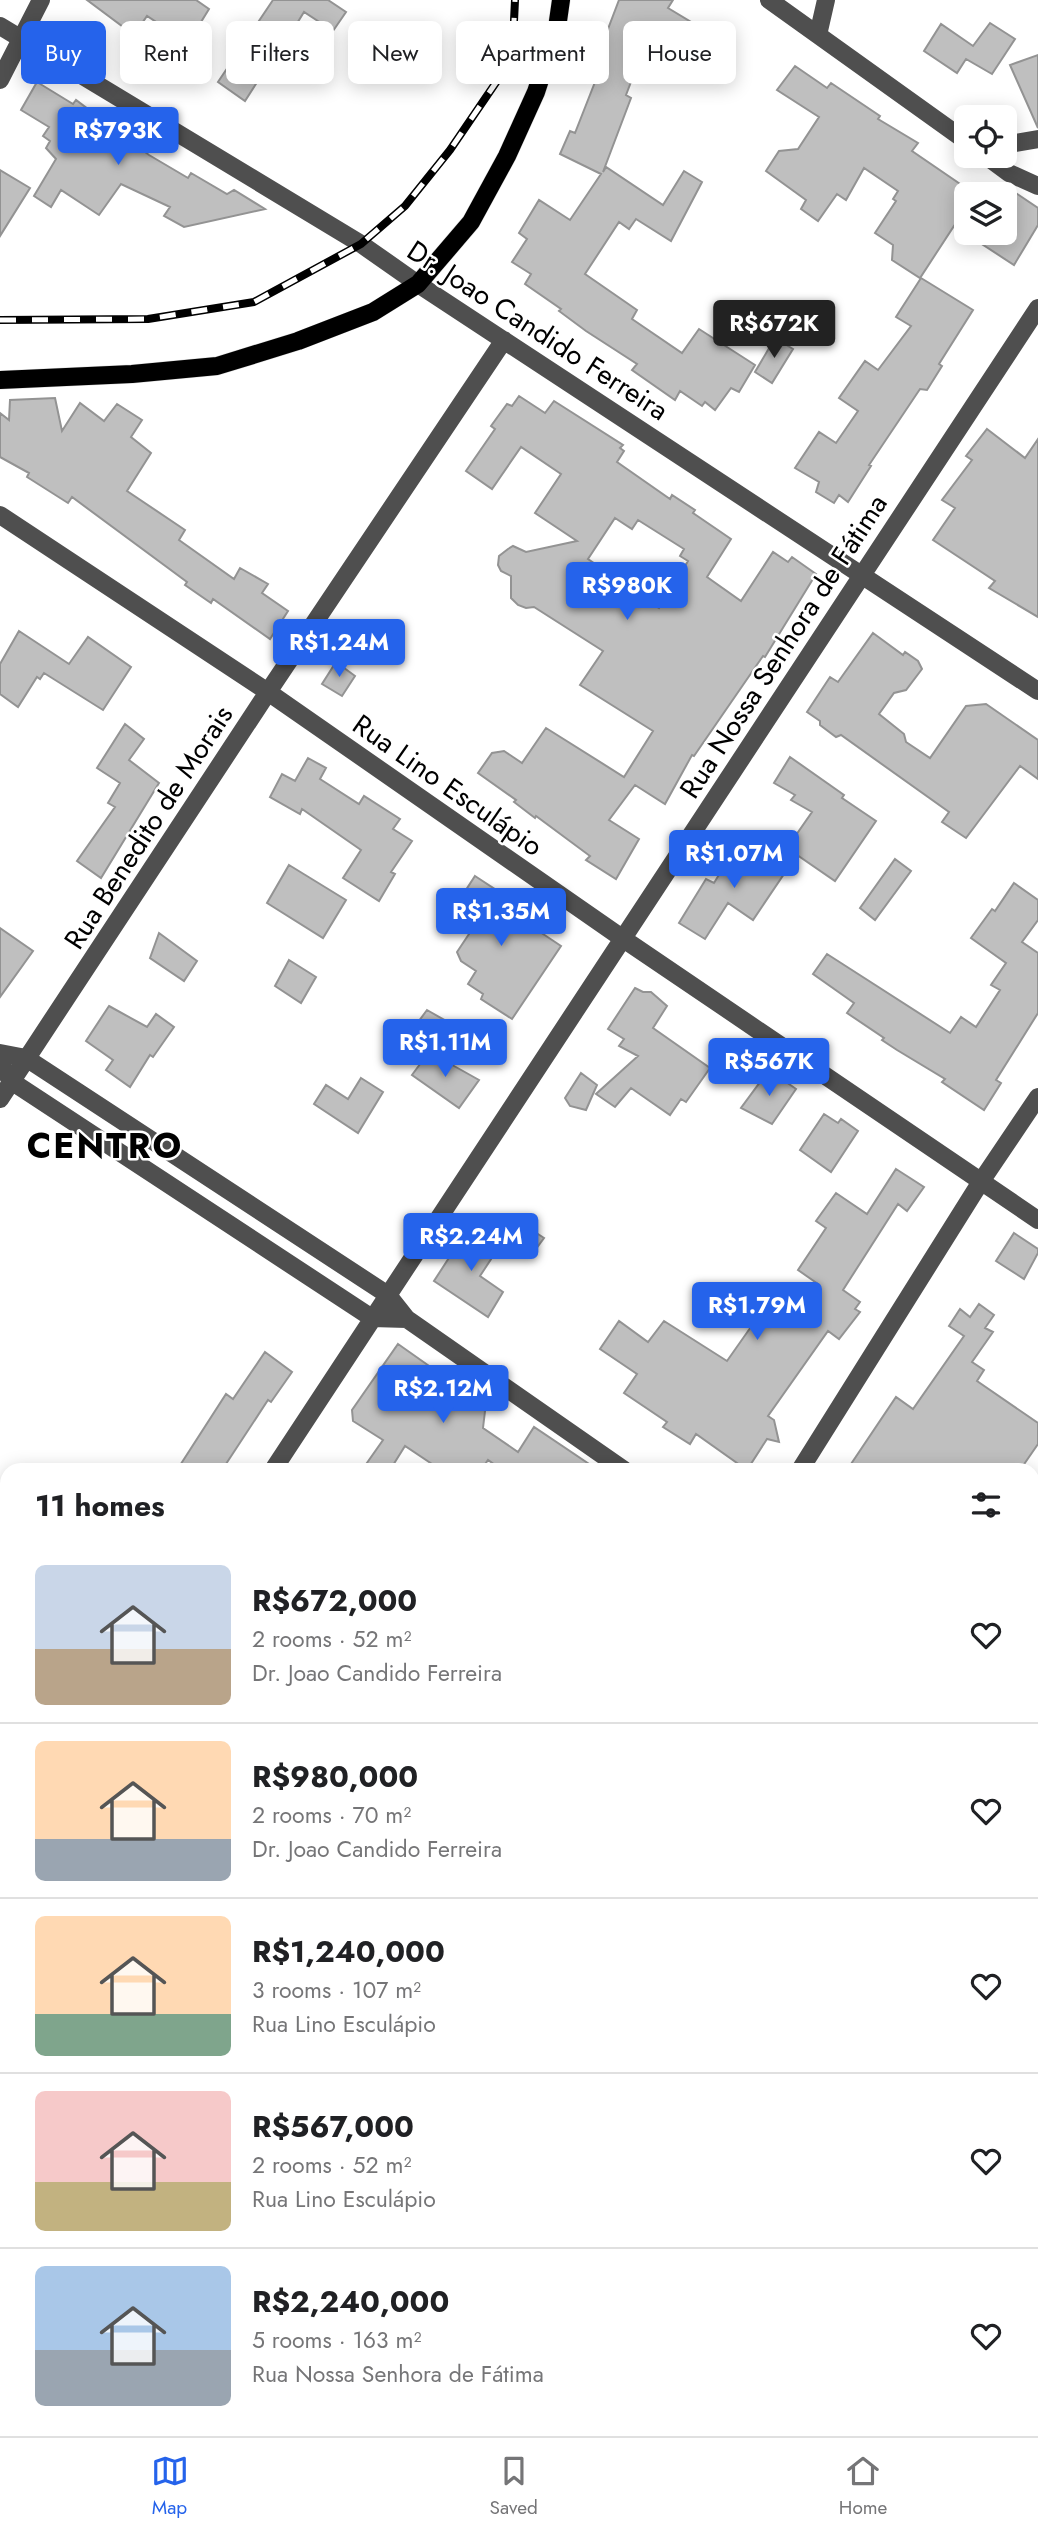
<!DOCTYPE html>
<meta charset="utf-8">
<style>
:root{--surface:#fff;--page:#f2f2f2;--text:#202124;--muted:#757577;--line:#e0e0e0;--accent:#2563eb}
body{margin:0;font-family:Jost,sans-serif;background:var(--page);color:var(--text);height:100vh;display:flex;flex-direction:column;font-size:26px;white-space:nowrap}
*{box-sizing:border-box;margin:0}
p{font-size:23px;color:var(--muted)}
.icon{flex:none;width:38px;height:38px;fill:none;stroke:currentColor;stroke-width:2;stroke-linecap:round;stroke-linejoin:round}
.map{position:relative;flex:1;overflow:hidden}
.drawer{position:absolute;left:0px;top:1463px;width:1040px;height:973px;display:flex;flex-direction:column;background:var(--surface);border-radius:21px 21px 0 0;box-shadow:0 4px 18px #0003}
.drawer>*{flex:none}
.hud{position:absolute;left:21px;top:21px;width:998px;height:63px;display:flex;gap:14px}
.buttons{position:absolute;left:954px;top:105px;display:grid;gap:14px}
.buttons a{display:grid;place-items:center;width:63px;height:63px;border-radius:10px;background:var(--surface);box-shadow:0 4px 18px #0003;font-size:35px}
.price{position:absolute;translate:-50% -60px;padding:0 16px;border-radius:7px;background:var(--accent);color:#fff;font-size:23px;line-height:46px;filter:drop-shadow(0 2px 4px #0008)}
.price::after{content:'';position:absolute;left:50%;top:42px;width:21px;height:16px;margin-left:-10px;background:inherit;clip-path:polygon(0 0,100% 0,50% 100%)}
.price.on{background:#222;color:#fff}
ul{padding:0;list-style:none}
li{display:flex;align-items:center;gap:21px;height:175px;padding:0 35px}
li+li{border-top:2px solid var(--line)}
li span{display:grid;place-items:center;flex:none;width:196px;height:140px;border-radius:10px;color:#555}
li>.icon{margin-inline-start:auto}
span .icon{width:84px;height:84px;fill:#fffc;stroke-width:1}
li b{font-size:30px}
h2{display:flex;justify-content:space-between;align-items:center;height:84px;padding:0 35px;font-size:30px}
.chip{padding:0 24px;border-radius:10px;background:var(--surface);box-shadow:0 4px 18px #0003;font-size:24px;line-height:63px}
.chip.on{background:var(--accent);color:#fff}
.menu{display:flex;justify-content:space-around;align-items:center;height:98px;border-top:2px solid var(--line);background:var(--surface);font-size:19px;color:var(--muted)}
.menu a{display:grid;justify-items:center;gap:4px}
.menu .on{color:var(--accent)}
.map>svg:first-child{display:block}
</style>
<div class="map">
<svg width="1038" height="2436" viewBox="0 0 1038 2436">
<rect width="100%" height="100%" fill="#fff"/>
<path fill="#bfbfbf" stroke="#939393" stroke-width="2" fill-rule="evenodd" d="M 87,0 L 196,0 L 209,9 L 188,43 L 147,16 L 134,35 Z
M 273,0 L 328,0 L 346,12 L 333,31 L 304,12 L 296,25 L 290,23 L 269,57 L 272,59 L 245,101 L 218,82 Z
M 619,0 L 673,0 L 668,8 L 691,22 L 689,27 L 706,36 L 694,58 L 653,33 L 639,46 L 631,66 L 636,69 L 626,95 L 631,98 L 603,172 L 606,167 L 663,205 L 684,171 L 702,182 L 671,241 L 636,219 L 629,229 L 619,222 L 585,274 L 637,310 L 632,319 L 682,353 L 699,329 L 755,365 L 739,392 L 731,388 L 715,410 L 705,402 L 702,406 L 680,391 L 675,400 L 632,370 L 637,364 L 586,331 L 559,311 L 561,309 L 525,284 L 531,274 L 512,262 L 527,239 L 519,233 L 539,200 L 570,220 L 601,174 L 560,154 L 570,131 L 575,133 L 595,82 L 589,79 Z
M 990,23 L 1015,39 L 992,74 L 966,59 L 957,73 L 924,51 L 941,24 L 973,46 Z
M 1038,55 L 1038,128 L 1010,65 Z
M 795,66 L 827,88 L 831,83 L 880,116 L 878,119 L 918,143 L 912,151 L 966,188 L 966,233 L 1004,233 L 1004,185 L 1038,208 L 1038,225 L 1014,265 L 954,226 L 920,278 L 892,260 L 893,245 L 875,233 L 896,201 L 893,199 L 898,191 L 864,168 L 846,200 L 837,194 L 818,221 L 801,209 L 806,200 L 766,171 L 779,151 L 798,149 L 819,117 L 777,90 Z
M 37,82 L 73,104 L 76,100 L 149,155 L 188,178 L 191,173 L 227,194 L 234,190 L 265,209 L 184,227 L 164,216 L 170,207 L 121,184 L 99,215 L 61,190 L 51,207 L 34,196 L 56,159 L 46,148 L 50,141 L 43,136 L 49,127 L 21,110 Z
M 0,170 L 30,188 L 0,236 Z
M 921,278 L 973,310 L 939,364 L 942,366 L 927,390 L 920,389 L 869,465 L 871,466 L 848,502 L 839,495 L 834,503 L 816,492 L 819,482 L 795,468 L 819,432 L 836,443 L 858,411 L 839,398 L 865,361 L 878,370 L 911,326 L 896,317 Z
M 775,338 L 793,349 L 772,383 L 755,372 Z
M 519,396 L 545,413 L 554,401 L 623,445 L 620,448 L 624,451 L 617,462 L 670,499 L 672,495 L 695,510 L 693,513 L 731,539 L 707,577 L 741,601 L 773,552 L 788,562 L 792,557 L 816,574 L 765,657 L 763,656 L 694,756 L 692,755 L 665,804 L 635,785 L 609,820 L 639,839 L 616,879 L 586,860 L 590,856 L 536,816 L 535,818 L 514,802 L 516,800 L 478,773 L 492,753 L 504,751 L 522,763 L 546,728 L 624,777 L 653,731 L 580,685 L 603,651 L 534,607 L 526,608 L 518,605 L 511,598 L 511,576 L 501,571 L 498,565 L 499,556 L 508,549 L 513,546 L 526,552 L 577,541 L 535,513 L 561,474 L 521,447 L 492,489 L 466,471 L 495,429 L 491,426 L 507,404 L 512,406 ZM 615,518 L 632,529 L 638,520 L 684,549 L 680,556 L 688,561 L 659,608 L 588,559 Z
M 55,398 L 62,431 L 80,403 L 104,421 L 117,404 L 142,420 L 131,437 L 151,453 L 127,491 L 185,530 L 179,540 L 234,579 L 240,568 L 268,584 L 262,593 L 288,611 L 270,639 L 213,599 L 211,603 L 185,585 L 187,582 L 72,497 L 68,503 L 27,477 L 29,473 L 0,457 L 0,413 L 9,420 L 10,400 Z
M 987,429 L 1025,458 L 1038,439 L 1038,617 L 989,588 L 995,581 L 933,540 L 955,508 L 942,500 L 972,460 L 966,456 Z
M 19,631 L 69,664 L 88,637 L 131,667 L 103,710 L 44,673 L 40,679 L 37,677 L 18,707 L 0,694 L 0,664 Z
M 873,633 L 903,655 L 905,652 L 918,661 L 922,669 L 906,690 L 894,693 L 879,714 L 904,734 L 906,742 L 930,758 L 966,706 L 986,704 L 1038,740 L 1038,779 L 1020,766 L 966,838 L 942,822 L 949,812 L 841,735 L 836,737 L 820,725 L 820,721 L 807,712 L 830,677 L 838,682 Z
M 336,662 L 355,676 L 342,696 L 322,684 Z
M 125,724 L 144,739 L 129,760 L 159,783 L 101,878 L 77,861 L 115,807 L 108,803 L 120,783 L 97,768 Z
M 790,757 L 844,795 L 842,798 L 876,821 L 835,881 L 787,848 L 812,812 L 791,800 L 795,795 L 774,783 Z
M 308,758 L 326,768 L 320,779 L 359,804 L 364,796 L 400,819 L 393,829 L 412,841 L 391,872 L 395,874 L 379,901 L 343,878 L 361,850 L 302,809 L 300,814 L 270,797 L 282,774 L 295,781 Z
M 739,842 L 786,871 L 753,920 L 728,903 L 705,939 L 679,923 L 706,879 L 714,883 Z
M 895,859 L 911,871 L 875,920 L 860,908 Z
M 289,865 L 346,900 L 323,938 L 267,903 Z
M 475,876 L 513,901 L 507,910 L 561,946 L 512,1019 L 481,999 L 483,994 L 468,984 L 476,971 L 461,961 L 457,952 L 471,931 L 449,916 Z
M 1014,883 L 1038,900 L 1038,920 L 1022,942 L 1038,953 L 1038,1013 L 996,1080 L 1001,1083 L 984,1110 L 942,1082 L 945,1079 L 897,1050 L 882,1040 L 884,1038 L 847,1013 L 854,1003 L 813,974 L 827,954 L 950,1033 L 961,1017 L 976,1027 L 1000,990 L 991,985 L 1006,963 L 971,938 L 992,909 L 995,911 Z
M 0,928 L 33,951 L 0,997 Z
M 159,933 L 197,961 L 184,981 L 150,958 Z
M 289,960 L 316,977 L 301,1003 L 275,986 Z
M 635,988 L 643,992 L 651,992 L 667,1006 L 653,1028 L 710,1068 L 686,1102 L 681,1099 L 670,1115 L 631,1088 L 615,1107 L 596,1094 L 638,1056 L 619,1046 L 624,1039 L 608,1029 Z
M 109,1006 L 147,1027 L 156,1014 L 174,1027 L 153,1057 L 150,1055 L 130,1087 L 106,1070 L 113,1060 L 86,1041 Z
M 427,1010 L 448,1022 L 451,1028 L 461,1034 L 450,1050 L 413,1029 Z
M 429,1052 L 479,1080 L 459,1108 L 412,1075 Z
M 769,1070 L 796,1089 L 772,1124 L 741,1108 Z
M 581,1073 L 597,1085 L 586,1110 L 570,1106 L 565,1098 Z
M 361,1078 L 383,1092 L 358,1133 L 314,1104 L 326,1085 L 348,1099 Z
M 824,1114 L 838,1123 L 841,1119 L 858,1131 L 831,1172 L 800,1150 Z
M 896,1169 L 924,1187 L 907,1211 L 898,1204 L 843,1290 L 860,1302 L 855,1309 L 860,1312 L 839,1339 L 828,1331 L 768,1416 L 774,1420 L 779,1442 L 767,1439 L 747,1470 L 696,1434 L 690,1444 L 663,1427 L 667,1422 L 624,1393 L 637,1374 L 600,1349 L 619,1321 L 648,1342 L 664,1321 L 727,1361 L 760,1314 L 778,1326 L 789,1309 L 797,1315 L 818,1284 L 798,1270 L 826,1228 L 816,1221 L 836,1193 L 867,1214 Z
M 521,1223 L 544,1238 L 530,1257 L 508,1241 Z
M 469,1227 L 499,1247 L 480,1276 L 503,1292 L 488,1317 L 434,1281 Z
M 1014,1233 L 1038,1249 L 1038,1253 L 1024,1279 L 996,1261 Z
M 979,1304 L 994,1315 L 985,1328 L 993,1332 L 972,1362 L 984,1370 L 977,1381 L 1038,1423 L 1038,1444 L 1020,1470 L 847,1470 L 896,1397 L 913,1409 L 964,1336 L 949,1326 L 960,1309 L 970,1317 Z
M 398,1344 L 449,1380 L 446,1385 L 485,1411 L 483,1428 L 518,1452 L 534,1427 L 598,1470 L 502,1470 L 488,1460 L 481,1470 L 441,1470 L 405,1446 L 390,1470 L 362,1470 L 383,1440 L 353,1421 L 352,1410 Z
M 265,1352 L 292,1372 L 271,1402 L 268,1400 L 222,1470 L 177,1470 L 226,1394 L 233,1399 Z"/>
<g fill="none" stroke-linecap="round" stroke-linejoin="round">
<defs>
<path id="major" d="M 0,380 L 132,374 L 217,366 L 298,341 L 373,312 L 418,284 L 471,222 L 507,156 L 536,92 L 557,28 L 561,0"/>
</defs>
<use href="#major" stroke="#dbdbdb" stroke-width="19"/>
<path stroke="#4f4f4f" stroke-width="18" d="M 769,0 L 966,141
M 0,26 L 361,244 L 418,284 L 1038,691
M 818,35 L 826,0
M 0,80 L 41,0
M 1004,145 L 1038,139
M 986,156 L 1009,173 L 1038,186
M 0,515 L 268,692 L 622,938 L 1038,1220
M 0,1053 L 26,1058 L 388,1295 L 407,1319 L 624,1470
M 0,1063 L 11,1081 L 372,1318 L 407,1319
M 0,1099 L 268,692 L 504,340
M 273,1470 L 1038,308
M 800,1470 L 980,1183 L 1038,1097
M 0,1569 L 7,1574
M 1032,1741 L 1038,1745
M 0,1885 L 7,1874
M 1032,1912 L 1038,1904
M 0,2089 L 7,2094
M 1032,2256 L 1038,2259
M 1032,2355 L 1038,2347
M 514,2429 L 524,2436
M 150,2436 L 155,2429
M 675,2436 L 680,2429
M 980,2436 L 984,2429"/>
<use href="#major" stroke="#000" stroke-width="18"/>
<defs>
<path id="rail" d="M 0,320 L 148,319 L 254,302 L 361,244 L 405,206 L 450,150 L 497,81 L 514,21 L 515,0"/>
</defs>
<use href="#rail" stroke="#000" stroke-width="8"/>
<use href="#rail" stroke="#fff" stroke-width="5" stroke-dasharray="16" stroke-linecap="butt"/>
</g>
<g text-anchor="middle" stroke-width="5" stroke-linejoin="round" paint-order="stroke">
<g font-size="28" fill="#000" stroke="#fff">
<text transform="translate(538 330) rotate(33)" y="10">Dr. Joao Candido Ferreira</text>
<text transform="translate(783 646) rotate(-57)" y="10">Rua Nossa Senhora de Fátima</text>
<text transform="translate(448 785) rotate(35)" y="10">Rua Lino Esculápio</text>
<text transform="translate(148 827) rotate(-57)" y="10">Rua Benedito de Morais</text>
</g>
<g font-size="35" font-weight="bold" letter-spacing="2" fill="#000" stroke="#fff">
<text x="105" y="1158">CENTRO</text>
</g>
</g>
</svg>
<div class="buttons">
<a><svg class="icon" aria-label="locate" viewBox="0 0 24 24"><circle cx="12" cy="12" r="6"/><path d="M12 2v4M12 18v4M2 12h4M18 12h4"/></svg></a>
<a><svg class="icon" aria-label="layers" viewBox="0 0 24 24"><path d="M12 4l9 5-9 5-9-5zM3 14l9 5 9-5"/></svg></a>
</div>
<b class="price" style="left:118px;top:167px">R$793K</b>
<b class="price on" style="left:774px;top:360px">R$672K</b>
<b class="price" style="left:627px;top:622px">R$980K</b>
<b class="price" style="left:339px;top:679px">R$1.24M</b>
<b class="price" style="left:734px;top:890px">R$1.07M</b>
<b class="price" style="left:501px;top:948px">R$1.35M</b>
<b class="price" style="left:445px;top:1079px">R$1.11M</b>
<b class="price" style="left:769px;top:1098px">R$567K</b>
<b class="price" style="left:471px;top:1273px">R$2.24M</b>
<b class="price" style="left:757px;top:1342px">R$1.79M</b>
<b class="price" style="left:443px;top:1425px">R$2.12M</b>
<div class="hud">
<a class="chip on">Buy</a>
<a class="chip">Rent</a>
<a class="chip">Filters</a>
<a class="chip">New</a>
<a class="chip">Apartment</a>
<a class="chip">House</a>
</div>
<section class="drawer">
<h2>11 homes<svg class="icon" aria-label="filters" viewBox="0 0 24 24"><path d="M4 7h16M4 17h16"/><circle cx="9" cy="7" r="2"/><circle cx="15" cy="17" r="2"/></svg></h2>
<ul>
<li><span style="background:linear-gradient(#c9d6e8 60%,#b9a48a 0)"><svg class="icon" aria-label="home" viewBox="0 0 24 24"><path d="M3 11l9-7 9 7M6 9v11h12V9"/></svg></span><div><b>R$672,000</b><p>2 rooms · 52 m²</p><p>Dr. Joao Candido Ferreira</p></div><svg class="icon" aria-label="heart" viewBox="0 0 24 24"><path d="M12 20l-8-8c-3-5 5-10 8-4 3-6 11-1 8 4z"/></svg></li>
<li><span style="background:linear-gradient(#ffd9b3 70%,#9aa5b1 0)"><svg class="icon" aria-label="home" viewBox="0 0 24 24"><path d="M3 11l9-7 9 7M6 9v11h12V9"/></svg></span><div><b>R$980,000</b><p>2 rooms · 70 m²</p><p>Dr. Joao Candido Ferreira</p></div><svg class="icon" aria-label="heart" viewBox="0 0 24 24"><path d="M12 20l-8-8c-3-5 5-10 8-4 3-6 11-1 8 4z"/></svg></li>
<li><span style="background:linear-gradient(#ffd9b3 70%,#7fa58c 0)"><svg class="icon" aria-label="home" viewBox="0 0 24 24"><path d="M3 11l9-7 9 7M6 9v11h12V9"/></svg></span><div><b>R$1,240,000</b><p>3 rooms · 107 m²</p><p>Rua Lino Esculápio</p></div><svg class="icon" aria-label="heart" viewBox="0 0 24 24"><path d="M12 20l-8-8c-3-5 5-10 8-4 3-6 11-1 8 4z"/></svg></li>
<li><span style="background:linear-gradient(#f6c9c9 65%,#c2b280 0)"><svg class="icon" aria-label="home" viewBox="0 0 24 24"><path d="M3 11l9-7 9 7M6 9v11h12V9"/></svg></span><div><b>R$567,000</b><p>2 rooms · 52 m²</p><p>Rua Lino Esculápio</p></div><svg class="icon" aria-label="heart" viewBox="0 0 24 24"><path d="M12 20l-8-8c-3-5 5-10 8-4 3-6 11-1 8 4z"/></svg></li>
<li><span style="background:linear-gradient(#a9c7e8 60%,#9aa5b1 0)"><svg class="icon" aria-label="home" viewBox="0 0 24 24"><path d="M3 11l9-7 9 7M6 9v11h12V9"/></svg></span><div><b>R$2,240,000</b><p>5 rooms · 163 m²</p><p>Rua Nossa Senhora de Fátima</p></div><svg class="icon" aria-label="heart" viewBox="0 0 24 24"><path d="M12 20l-8-8c-3-5 5-10 8-4 3-6 11-1 8 4z"/></svg></li>
</ul>
</section>
</div>
<nav class="menu">
<a class="on"><svg class="icon" aria-label="map" viewBox="0 0 24 24"><path d="M3 6l6-2 6 2 6-2v14l-6 2-6-2-6 2zM9 4v14M15 6v14"/></svg>Map</a>
<a><svg class="icon" aria-label="saved" viewBox="0 0 24 24"><path d="M7 4h10v16l-5-4-5 4z"/></svg>Saved</a>
<a><svg class="icon" aria-label="home" viewBox="0 0 24 24"><path d="M3 11l9-7 9 7M6 9v11h12V9"/></svg>Home</a>
</nav>
